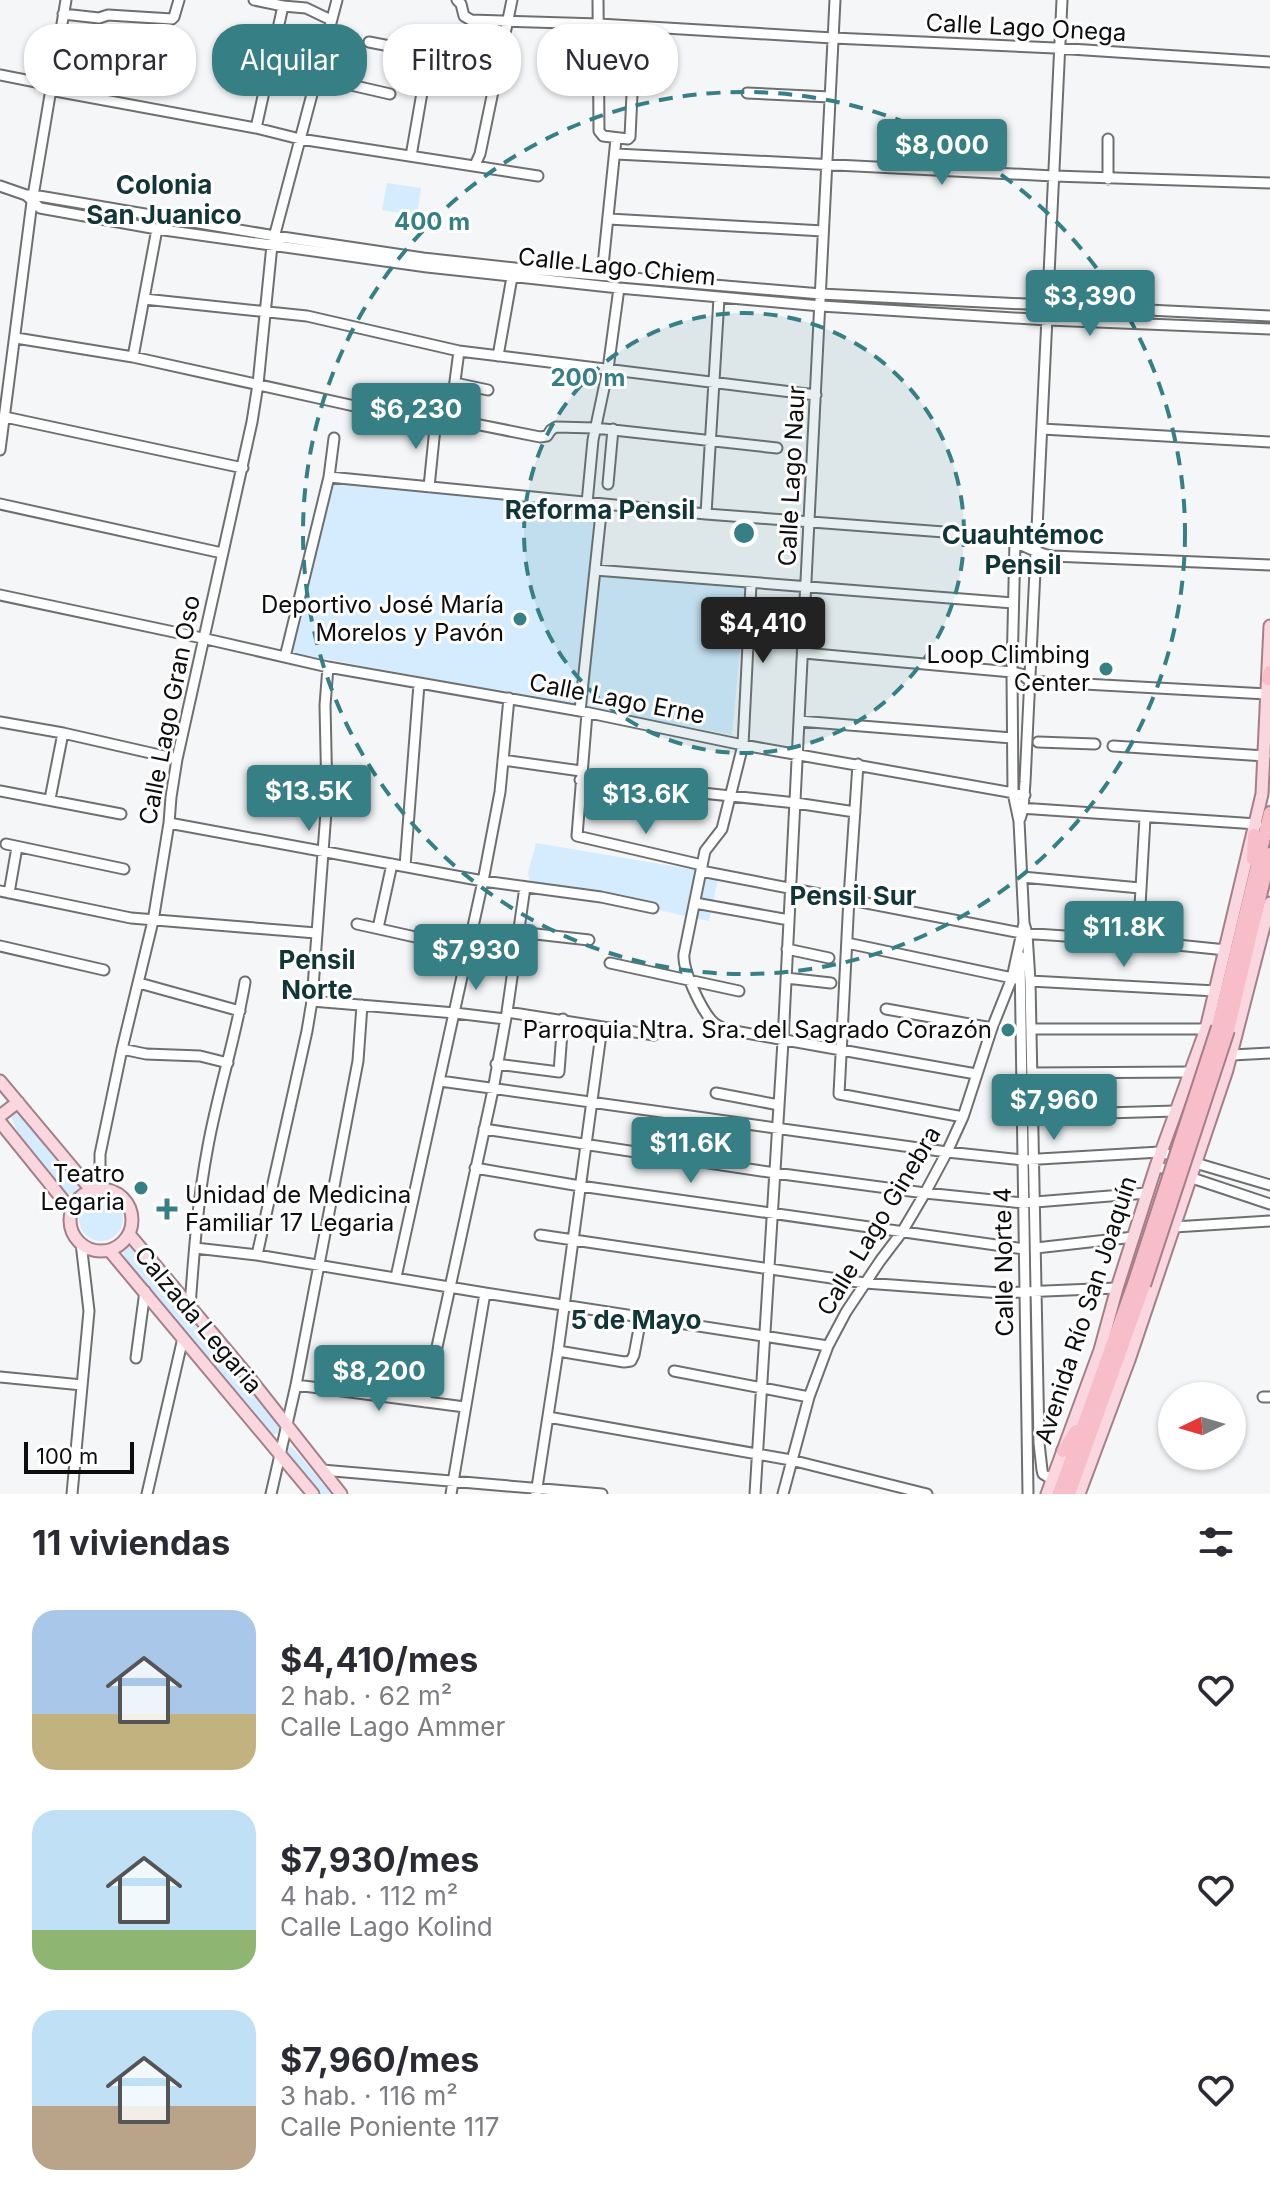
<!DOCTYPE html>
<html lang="es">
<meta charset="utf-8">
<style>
:root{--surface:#fff;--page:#f2f2f3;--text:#2b2b33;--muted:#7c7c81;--accent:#367f85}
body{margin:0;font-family:Inter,sans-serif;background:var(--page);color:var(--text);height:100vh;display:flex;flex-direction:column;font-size:30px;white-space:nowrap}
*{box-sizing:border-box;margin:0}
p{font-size:26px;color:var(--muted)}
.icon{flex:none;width:44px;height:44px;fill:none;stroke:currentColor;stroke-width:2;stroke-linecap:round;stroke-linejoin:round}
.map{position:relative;height:1494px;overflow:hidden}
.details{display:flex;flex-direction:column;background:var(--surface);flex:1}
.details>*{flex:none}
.hud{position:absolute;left:24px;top:24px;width:800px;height:72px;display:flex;gap:16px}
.needle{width:52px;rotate:265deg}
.buttons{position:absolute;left:1158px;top:1382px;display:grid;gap:16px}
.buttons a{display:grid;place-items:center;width:88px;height:88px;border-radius:50%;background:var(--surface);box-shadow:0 2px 6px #0004;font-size:40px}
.scale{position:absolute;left:24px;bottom:20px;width:110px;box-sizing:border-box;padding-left:8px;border:4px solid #0d0d0e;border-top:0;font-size:22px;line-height:28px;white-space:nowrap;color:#0d0d0e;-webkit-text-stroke:6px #fff;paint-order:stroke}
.price{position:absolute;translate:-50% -68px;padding:0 18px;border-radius:8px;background:var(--accent);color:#fff;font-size:26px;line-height:52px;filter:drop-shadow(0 2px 4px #0008)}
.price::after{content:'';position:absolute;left:50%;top:48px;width:24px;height:18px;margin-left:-12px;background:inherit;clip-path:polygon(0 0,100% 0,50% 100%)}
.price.active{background:#222;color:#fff}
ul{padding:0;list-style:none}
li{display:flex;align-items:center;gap:24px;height:200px;padding:0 32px}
li span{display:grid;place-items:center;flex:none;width:224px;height:160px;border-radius:24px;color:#555}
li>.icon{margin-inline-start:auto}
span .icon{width:96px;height:96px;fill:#fffc;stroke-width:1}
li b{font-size:34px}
h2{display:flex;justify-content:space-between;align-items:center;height:96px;padding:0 32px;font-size:34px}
.tag{padding:0 28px;border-radius:32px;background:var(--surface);box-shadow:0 2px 6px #0004;font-size:28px;line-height:72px}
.tag.active{background:var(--accent);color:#fff}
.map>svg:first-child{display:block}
</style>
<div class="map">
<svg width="1270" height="1494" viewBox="0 0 1270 1494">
<rect width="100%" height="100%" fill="#f4f6f7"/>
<path fill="#d4ecfe" d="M 387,183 L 421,188 L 417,216 L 382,210 Z
M 330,479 L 596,505 L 590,573 L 746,585 L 732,735 L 289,652 Z
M 536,843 L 719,874 L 709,921 L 530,882 L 528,873 Z
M 19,1112 L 76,1179 L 79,1188 L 74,1194 L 65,1194 L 17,1131 L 11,1117 L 15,1113 Z
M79 1219a22 22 0 1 1 44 0a22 22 0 1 1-44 0Z
M 127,1245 L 132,1246 L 244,1378 L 281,1425 L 280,1432 L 273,1435 L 267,1430 L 129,1264 L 123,1253 Z
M 287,1447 L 293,1448 L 332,1494 L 316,1494 L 285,1455 Z"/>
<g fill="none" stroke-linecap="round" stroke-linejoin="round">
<defs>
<path id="minor" d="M 254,0 L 283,6 L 306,8 L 331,20
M 457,0 L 461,4 L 464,16 L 471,20 L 599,24 L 833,38 L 1055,48 L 1270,62
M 63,14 L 99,18 L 108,15 L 172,19 L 174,17 L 179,0
M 369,42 L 498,67
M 597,70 L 629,70 L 633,73 L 630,137 L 628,139 L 603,136 L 599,131 L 598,0
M 0,75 L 51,85
M 316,77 L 390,94
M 50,90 L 256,128 L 300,139 L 538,176
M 747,93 L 830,97
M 256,128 L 283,6
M 616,154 L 1054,176 L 1270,183
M 411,156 L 423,87
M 475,165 L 480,154 L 512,0
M 1108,179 L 1108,139
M 0,186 L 26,195 L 33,195 L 275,236 L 423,258 L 515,268 L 821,294 L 1270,316
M 26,195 L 40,208 L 157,229 L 427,267 L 619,288 L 821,306 L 1048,320 L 1270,329
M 609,219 L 823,231
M 602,275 L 616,139
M 144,299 L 307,316 L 459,351 L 816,395
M 16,338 L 133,357 L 377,411 L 450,419 L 540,437 L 547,436 L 551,430 L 556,427 L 595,428 L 777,448
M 498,356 L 512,277
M 133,357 L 157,229
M 455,383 L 488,390
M 5,417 L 243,468
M 450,419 L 459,351
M 1042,429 L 1270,442
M 0,450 L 32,202 L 66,0
M 329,477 L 706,514 L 997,536 C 1017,540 1032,553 1052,556 L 1270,565
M 608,484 L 613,429
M 429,487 L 436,418
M 587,503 L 593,440 L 608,369 L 619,288
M 0,504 L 222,553
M 706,514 L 719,298
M 1015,541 L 1012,672 L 1013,793 L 1019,821 L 1024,923 L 1027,934 L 1030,981 L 1039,1443 L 1042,1470 L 1043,1474 L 1053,1480
M 595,570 L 1013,603
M 751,584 L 743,745 L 722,829 L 705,851 L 684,954 C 682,970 701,1008 711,1020 C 716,1026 722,1028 729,1030 L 976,1074
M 0,595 L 202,638 L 328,667 L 580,711 L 743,745 L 1025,795
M 804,653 L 1012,672 L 1021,674 L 1030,681 L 1267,694
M 285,657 L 329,477 L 334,438
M 580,711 L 602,504
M 587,713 L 577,836 L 702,865
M 799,721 L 1012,738
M 0,722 L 63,733 L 177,759
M 1038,742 L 1095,744
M 1113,746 L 1265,756
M 503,760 L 581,771
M 858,764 L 849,898 L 839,1094 L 963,1117
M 580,780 L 796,803 L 855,812
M 0,791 L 121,814
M 50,799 L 63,733
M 1020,808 L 1257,824
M 1020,819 L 1023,809 L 1025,782 L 1062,0
M 169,823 L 483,881 L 601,897 L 653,908
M 6,844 L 124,869
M 405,866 L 419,684
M 701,871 L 1021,933 L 1138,941 L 1226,950
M 1022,877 L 1140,888
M 0,891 L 131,918 L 316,933
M 9,893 L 17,847
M 695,903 L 789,920
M 357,924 L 469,949
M 378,928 L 392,864
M 518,932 L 589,940
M 1138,941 L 1145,818
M 847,943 L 1017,979
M 0,946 L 104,970
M 787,949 L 829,958
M 1020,956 L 1028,1494
M 610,963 L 739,991
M 786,978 L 831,983
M 1030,981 L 1216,991
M 139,983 L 240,1011
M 312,1001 L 455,1013 L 505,1019
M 886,1009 L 992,1028
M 507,1012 L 654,1035
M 1031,1029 L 1206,1029
M 122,1049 L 146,1054 L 200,1056 L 228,1063
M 1232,1055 L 1270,1053
M 496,1064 L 559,1072 L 563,1019
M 1032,1073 L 1191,1072
M 440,1081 L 947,1152 L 1022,1160 L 1160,1152 L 1167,1154
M 716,1093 L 779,1105
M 1033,1115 L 1176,1111
M 484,1129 L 775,1173 L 925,1193 L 1023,1203 L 1147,1193
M 1192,1162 L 1270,1185
M 1156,1166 L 1270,1204
M 475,1168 L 580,1186 L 1024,1249
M 100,1189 L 100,1154 L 122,1049 L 153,921 L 169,823 L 171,797 L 177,759 L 252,422 L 258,384 L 272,245 L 337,0
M 1174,1227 L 1270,1221
M 540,1235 L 865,1283 L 1001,1293 L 1117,1288
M 195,1248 L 257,1255 L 485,1293 L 828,1346
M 1036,1248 L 1134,1237
M 257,1255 L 307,1031 L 312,1001 L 327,798 L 325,705 L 328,667
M 396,1277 L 483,881 L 500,792 L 509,698
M 190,1306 C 194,1252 198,1198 208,1146 C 218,1091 236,1037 245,982
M 558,1351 L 624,1362 L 631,1361 L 634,1355 L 641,1318
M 136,1358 L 145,1291
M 674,1371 L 809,1397
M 0,1377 L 82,1385
M 296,1385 L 465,1407
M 1263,1397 L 1270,1397
M 425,1402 L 493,1090 L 507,1012 L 525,887
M 548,1417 L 791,1460 L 927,1494
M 322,1470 L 602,1494
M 72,1494 L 89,1311 L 81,1243
M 147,1494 L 183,1338
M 271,1494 L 296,1385 L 358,1061 L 362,1005
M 451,1494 L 485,1293
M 536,1494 L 558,1351 L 602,1027
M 755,1494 L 783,1041 L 835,0
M 783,1494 L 809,1397 L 828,1346 L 846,1312 L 880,1261 L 902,1232 L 925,1193 L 947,1152 L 963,1117 L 992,1028 L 1012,978 L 1024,923"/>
<path id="major" d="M 0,1081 L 92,1191
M 0,1116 L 18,1102
M 0,1122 L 72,1211
M70 1220a31 31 0 1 1 62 0a31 31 0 1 1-62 0Z
M 129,1234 L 244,1371 L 341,1494
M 109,1250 L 313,1494
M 1047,1494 L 1100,1350 L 1117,1288 L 1156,1166 L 1206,1029 L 1262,794 L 1270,626
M 1079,1494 L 1129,1360 L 1227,1070 L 1270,903"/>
<path id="highway" d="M 1268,679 L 1270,672
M 1253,859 L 1254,835
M 1218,1027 L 1270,813
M 1228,1030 L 1270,854
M 1063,1451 L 1076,1431
M 1059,1494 L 1135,1281
M 1069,1494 L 1144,1285"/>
</defs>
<use href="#minor" stroke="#6d6f70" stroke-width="13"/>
<use href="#major" stroke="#a57f87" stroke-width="15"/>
<use href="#highway" stroke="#a57f87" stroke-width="16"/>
<use href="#minor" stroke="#fff" stroke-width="9"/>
<use href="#major" stroke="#fad7de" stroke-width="11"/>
<use href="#highway" stroke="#f7bdc8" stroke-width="12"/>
<defs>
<path id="highway-bridge" d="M 1135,1281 L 1218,1027
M 1144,1285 L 1228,1030"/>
</defs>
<use href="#highway-bridge" stroke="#a57f87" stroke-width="16" stroke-linecap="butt"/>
<use href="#highway-bridge" stroke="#f7bdc8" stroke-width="12"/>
</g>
<circle cx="744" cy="533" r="220" fill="#367f85" fill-opacity=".12"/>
<g fill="none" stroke="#367f85" stroke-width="4" stroke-dasharray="14 10">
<circle cx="744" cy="533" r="220"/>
<circle cx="744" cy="533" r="441"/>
</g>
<g fill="#367f85" stroke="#fff" stroke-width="3">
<circle cx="520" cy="619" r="8"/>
<circle cx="1106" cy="669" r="8"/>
<circle cx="1008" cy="1030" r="8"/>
<circle cx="141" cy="1188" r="8"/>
<path d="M163 1197h8v8h8v8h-8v8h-8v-8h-8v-8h8z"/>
</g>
<g text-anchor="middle" stroke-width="6" stroke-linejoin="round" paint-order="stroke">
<g font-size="24" fill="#0d0d0e" stroke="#fff">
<text transform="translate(1026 28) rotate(3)" y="8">Calle Lago Onega</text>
<text transform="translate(617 267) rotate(6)" y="8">Calle Lago Chiem</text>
<text transform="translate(792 476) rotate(-87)" y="8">Calle Lago Naur</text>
<text transform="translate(617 699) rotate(11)" y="8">Calle Lago Erne</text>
<text transform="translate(170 710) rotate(-79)" y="8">Calle Lago Gran Oso</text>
<text transform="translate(879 1221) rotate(-59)" y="8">Calle Lago Ginebra</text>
<text transform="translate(1004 1262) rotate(-91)" y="8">Calle Norte 4</text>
<text transform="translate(1086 1310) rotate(-72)" y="8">Avenida Río San Joaquín</text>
<text transform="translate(198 1320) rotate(50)" y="8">Calzada Legaria</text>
</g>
<g font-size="24" fill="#0d0d0e" stroke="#fff" text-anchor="end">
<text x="504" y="613">Deportivo José María<tspan x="504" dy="28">Morelos y Pavón</tspan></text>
<text x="1090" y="663">Loop Climbing<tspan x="1090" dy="28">Center</tspan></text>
<text x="992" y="1038">Parroquia Ntra. Sra. del Sagrado Corazón</text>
<text x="125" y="1182">Teatro<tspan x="125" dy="28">Legaria</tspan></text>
<text x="185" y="1203" text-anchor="start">Unidad de Medicina<tspan x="185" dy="28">Familiar 17 Legaria</tspan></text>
</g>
<g font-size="26" font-weight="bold" fill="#123538" stroke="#fff">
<text x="164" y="194">Colonia<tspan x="164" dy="30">San Juanico</tspan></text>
<text x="600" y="519">Reforma Pensil</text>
<text x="1023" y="544">Cuauhtémoc<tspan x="1023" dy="30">Pensil</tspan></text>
<text x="853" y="905">Pensil Sur</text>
<text x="317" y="969">Pensil<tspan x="317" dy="30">Norte</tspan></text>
<text x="636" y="1329">5 de Mayo</text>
</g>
</g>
<circle cx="744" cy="533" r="12" fill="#367f85" stroke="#fff" stroke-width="4"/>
<g font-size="24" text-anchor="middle" font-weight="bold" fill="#367f85" stroke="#fff" stroke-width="6" stroke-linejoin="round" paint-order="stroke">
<text x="432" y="230">400 m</text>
<text x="588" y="386">200 m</text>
</g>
</svg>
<div class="buttons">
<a><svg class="needle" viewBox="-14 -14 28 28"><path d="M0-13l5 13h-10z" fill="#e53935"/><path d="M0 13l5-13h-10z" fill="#7c7c81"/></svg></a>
</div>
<div class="scale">100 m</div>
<b class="price" style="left:942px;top:187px">$8,000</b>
<b class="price" style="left:1090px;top:338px">$3,390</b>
<b class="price" style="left:416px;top:451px">$6,230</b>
<b class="price active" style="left:763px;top:665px">$4,410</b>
<b class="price" style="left:309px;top:833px">$13.5K</b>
<b class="price" style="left:646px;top:836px">$13.6K</b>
<b class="price" style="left:1124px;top:969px">$11.8K</b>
<b class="price" style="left:476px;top:992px">$7,930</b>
<b class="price" style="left:1054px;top:1142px">$7,960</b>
<b class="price" style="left:691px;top:1185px">$11.6K</b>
<b class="price" style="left:379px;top:1413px">$8,200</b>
<div class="hud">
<a class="tag">Comprar</a>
<a class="tag active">Alquilar</a>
<a class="tag">Filtros</a>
<a class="tag">Nuevo</a>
</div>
</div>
<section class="details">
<h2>11 viviendas<svg class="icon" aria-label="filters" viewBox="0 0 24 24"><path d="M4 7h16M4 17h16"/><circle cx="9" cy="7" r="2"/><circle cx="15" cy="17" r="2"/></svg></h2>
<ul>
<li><span style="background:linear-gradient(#a9c7e8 65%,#c2b280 0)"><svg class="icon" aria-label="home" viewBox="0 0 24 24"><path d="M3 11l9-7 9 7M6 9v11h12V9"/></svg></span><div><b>$4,410/mes</b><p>2 hab. · 62 m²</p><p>Calle Lago Ammer</p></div><svg class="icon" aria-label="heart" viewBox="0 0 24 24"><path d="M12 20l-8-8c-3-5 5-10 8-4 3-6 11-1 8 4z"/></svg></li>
<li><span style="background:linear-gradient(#bfe0f5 75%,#8fb573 0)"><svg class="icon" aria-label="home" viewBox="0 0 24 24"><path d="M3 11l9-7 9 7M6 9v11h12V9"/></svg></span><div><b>$7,930/mes</b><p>4 hab. · 112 m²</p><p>Calle Lago Kolind</p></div><svg class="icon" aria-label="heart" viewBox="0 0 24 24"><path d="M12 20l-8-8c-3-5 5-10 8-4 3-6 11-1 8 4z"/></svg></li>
<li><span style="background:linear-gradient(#bfe0f5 60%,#b9a48a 0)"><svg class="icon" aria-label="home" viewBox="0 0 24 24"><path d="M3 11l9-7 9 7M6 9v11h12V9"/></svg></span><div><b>$7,960/mes</b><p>3 hab. · 116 m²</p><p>Calle Poniente 117</p></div><svg class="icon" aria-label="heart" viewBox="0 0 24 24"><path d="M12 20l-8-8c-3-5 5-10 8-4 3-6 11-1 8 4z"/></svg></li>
</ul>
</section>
